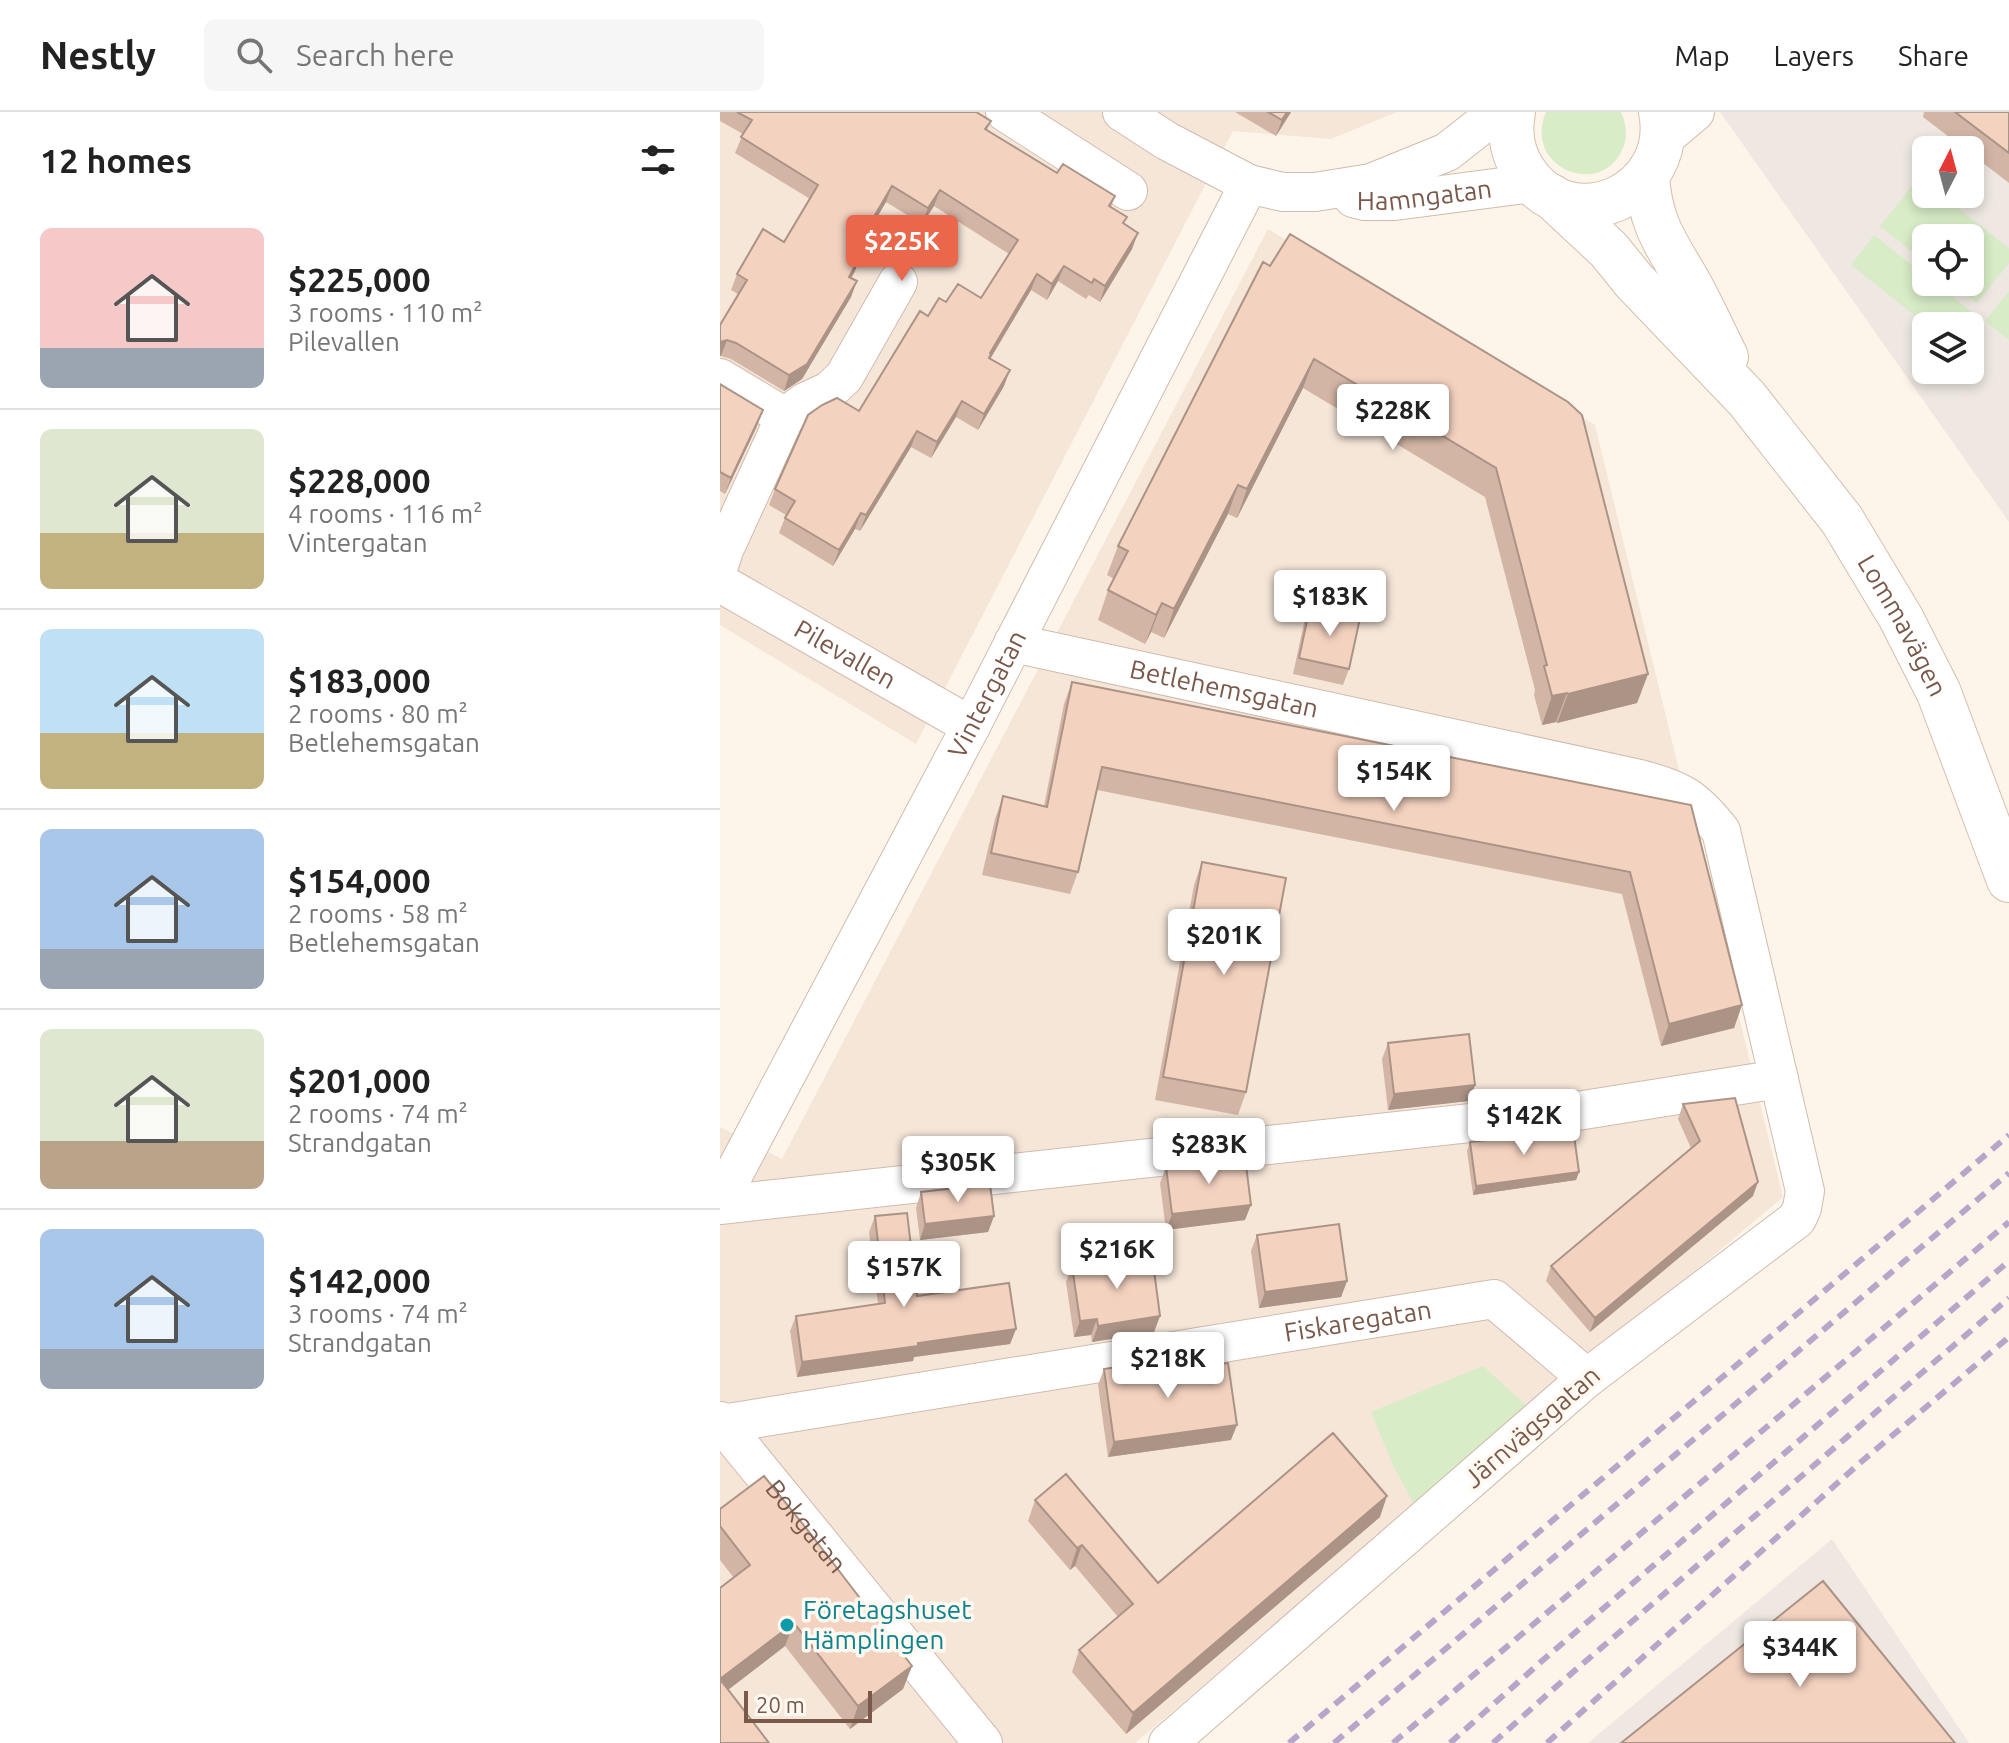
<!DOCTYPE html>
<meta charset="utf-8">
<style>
:root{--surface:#fff;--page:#f6f6f6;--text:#222;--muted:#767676;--line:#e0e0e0;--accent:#ea674c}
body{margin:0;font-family:Ubuntu,sans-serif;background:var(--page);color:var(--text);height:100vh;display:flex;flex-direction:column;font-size:30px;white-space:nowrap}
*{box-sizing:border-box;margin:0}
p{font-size:26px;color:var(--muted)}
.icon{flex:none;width:44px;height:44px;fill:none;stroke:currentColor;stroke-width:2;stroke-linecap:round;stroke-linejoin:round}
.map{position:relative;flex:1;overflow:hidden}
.drawer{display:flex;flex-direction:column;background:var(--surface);width:720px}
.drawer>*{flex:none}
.needle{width:52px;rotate:6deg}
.buttons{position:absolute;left:1192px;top:24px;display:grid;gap:16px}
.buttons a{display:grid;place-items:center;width:72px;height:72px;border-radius:12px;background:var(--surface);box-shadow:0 4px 12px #0003;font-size:40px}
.scale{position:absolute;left:24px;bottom:20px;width:128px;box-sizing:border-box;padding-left:8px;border:4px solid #7a594b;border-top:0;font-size:22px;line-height:28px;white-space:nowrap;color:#7a594b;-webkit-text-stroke:6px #fff9f1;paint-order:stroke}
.price{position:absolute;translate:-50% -68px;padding:0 18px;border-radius:8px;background:#fff;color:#222;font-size:26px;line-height:52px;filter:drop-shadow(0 2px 4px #0008)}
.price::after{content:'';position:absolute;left:50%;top:48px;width:24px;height:18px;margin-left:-12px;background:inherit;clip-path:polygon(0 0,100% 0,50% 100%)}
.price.active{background:var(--accent);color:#fff}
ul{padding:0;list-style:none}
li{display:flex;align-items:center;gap:24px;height:200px;padding:0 40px}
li+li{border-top:2px solid var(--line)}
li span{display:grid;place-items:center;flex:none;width:224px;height:160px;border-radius:12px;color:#555}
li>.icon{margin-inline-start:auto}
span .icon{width:96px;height:96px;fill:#fffc;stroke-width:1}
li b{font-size:34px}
h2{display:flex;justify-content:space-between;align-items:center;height:96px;padding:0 40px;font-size:34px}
header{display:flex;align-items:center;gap:48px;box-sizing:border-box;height:112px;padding:0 40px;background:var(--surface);border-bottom:2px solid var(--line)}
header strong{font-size:38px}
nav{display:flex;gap:44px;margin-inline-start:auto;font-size:28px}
.search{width:560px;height:72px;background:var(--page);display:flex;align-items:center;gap:20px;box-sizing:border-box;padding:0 28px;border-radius:12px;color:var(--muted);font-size:30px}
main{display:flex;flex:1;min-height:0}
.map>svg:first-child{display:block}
</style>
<header>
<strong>Nestly</strong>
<div class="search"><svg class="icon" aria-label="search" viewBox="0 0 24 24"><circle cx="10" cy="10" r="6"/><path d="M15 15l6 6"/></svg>Search here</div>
<nav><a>Map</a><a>Layers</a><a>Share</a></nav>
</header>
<main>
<section class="drawer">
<h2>12 homes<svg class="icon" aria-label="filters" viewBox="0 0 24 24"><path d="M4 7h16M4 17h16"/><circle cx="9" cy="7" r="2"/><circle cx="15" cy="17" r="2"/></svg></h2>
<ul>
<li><span style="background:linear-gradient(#f6c9c9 75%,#9aa5b1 0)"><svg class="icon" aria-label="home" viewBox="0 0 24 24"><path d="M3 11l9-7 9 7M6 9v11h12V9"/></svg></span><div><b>$225,000</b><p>3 rooms · 110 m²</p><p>Pilevallen</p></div></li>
<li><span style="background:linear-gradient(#dfe7d0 65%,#c2b280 0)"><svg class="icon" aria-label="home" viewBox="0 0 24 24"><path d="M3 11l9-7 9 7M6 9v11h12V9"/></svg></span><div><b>$228,000</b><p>4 rooms · 116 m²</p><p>Vintergatan</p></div></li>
<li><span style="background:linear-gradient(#bfe0f5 65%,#c2b280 0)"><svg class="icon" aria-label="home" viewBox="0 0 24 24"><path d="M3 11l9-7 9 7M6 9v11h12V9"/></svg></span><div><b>$183,000</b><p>2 rooms · 80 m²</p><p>Betlehemsgatan</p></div></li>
<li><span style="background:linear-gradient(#a9c7e8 75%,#9aa5b1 0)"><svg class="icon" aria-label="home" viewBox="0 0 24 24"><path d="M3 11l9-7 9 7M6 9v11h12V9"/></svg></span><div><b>$154,000</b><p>2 rooms · 58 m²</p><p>Betlehemsgatan</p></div></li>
<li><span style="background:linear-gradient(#dfe7d0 70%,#b9a48a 0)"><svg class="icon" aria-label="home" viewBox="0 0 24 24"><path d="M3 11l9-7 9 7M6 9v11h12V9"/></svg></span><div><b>$201,000</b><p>2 rooms · 74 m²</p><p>Strandgatan</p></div></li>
<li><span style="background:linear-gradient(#a9c7e8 75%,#9aa5b1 0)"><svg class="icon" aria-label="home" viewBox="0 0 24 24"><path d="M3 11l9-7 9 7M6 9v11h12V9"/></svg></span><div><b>$142,000</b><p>3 rooms · 74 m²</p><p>Strandgatan</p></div></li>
</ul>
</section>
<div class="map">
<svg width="1289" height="1631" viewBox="0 0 1289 1631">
<rect width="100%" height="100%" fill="#fdf5ea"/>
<path fill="#f5e6d8" d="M 0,0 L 677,0 L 611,27 L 513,19 L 196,632 L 0,513 Z
M 548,117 L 875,313 L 1063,1085 L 415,1631 L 0,1631 L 0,1015 L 62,1047 Z"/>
<path fill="#efe8e2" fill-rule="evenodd" d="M 1000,0 L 1289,0 L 1289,410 ZM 1206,38 L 1250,38 L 1250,82 L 1206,82 ZM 1206,126 L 1250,126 L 1250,170 L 1206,170 ZM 1206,214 L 1250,214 L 1250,258 L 1206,258 Z
M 1112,1427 L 1249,1631 L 868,1631 Z"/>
<path fill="#d8ecc7" d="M 826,0 L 901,0 C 906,12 908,24 903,36 C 882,88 802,56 826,0 Z
M 1199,65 L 1206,71 L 1206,82 L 1220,82 L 1289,136 L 1289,151 L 1257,191 L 1230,170 L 1250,170 L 1250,126 L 1206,126 L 1206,151 L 1160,114 Z
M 1154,123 L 1206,164 L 1206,170 L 1214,170 L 1252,200 L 1241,214 L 1208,214 L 1131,153 Z
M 1289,179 L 1289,228 L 1265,209 Z
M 763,1254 L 809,1296 L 695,1394 L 673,1353 L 651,1300 Z"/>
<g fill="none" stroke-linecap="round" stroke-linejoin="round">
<defs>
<g id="street">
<path d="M 285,0 L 408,79"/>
<path d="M 402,0 L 447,29 L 529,72 L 563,80 L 595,80 L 651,71 L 727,40 L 778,0"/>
<path d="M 943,27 L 975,0"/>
<path id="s1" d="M 633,86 L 645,89 L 675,89 L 813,71"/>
<path d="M 0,266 L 65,305"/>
<path d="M 0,451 L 4,438 L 65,305 L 85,290 L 109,279 L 124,265 L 178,170"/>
<path id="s2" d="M 0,471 L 251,614"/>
<path id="s3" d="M 293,531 L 920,667 C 962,679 973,684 1001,719 L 1085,1079 L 1082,1096 L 1077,1107 L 867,1266 L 448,1631"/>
<path id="s4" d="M 0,1088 L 251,614 L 529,72"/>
<path d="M 0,1093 L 851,1000 L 1059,967"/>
<path id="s5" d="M 0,1309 L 263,1631"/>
<path id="s6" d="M 2,1312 L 774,1187 L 867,1266"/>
</g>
<g id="secondary">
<path d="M 793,0 C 789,21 792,41 804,59 C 850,130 957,83 941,0"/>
<path d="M 927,64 C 930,113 947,133 970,173 C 983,197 994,221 1006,245"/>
<path id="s7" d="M 831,84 L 889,138 L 914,169 L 1027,287 L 1122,408 L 1181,506 L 1219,581 L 1289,768"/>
</g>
</defs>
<use href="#street" stroke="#d1bbae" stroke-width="40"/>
<use href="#secondary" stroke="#d6beae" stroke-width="46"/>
<use href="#street" stroke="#fff" stroke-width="38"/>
<use href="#secondary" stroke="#fff" stroke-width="44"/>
<path stroke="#b7a6c9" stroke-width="6" stroke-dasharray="12 8" stroke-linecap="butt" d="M 569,1631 L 1289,1023
M 614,1631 L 1289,1061
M 673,1631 L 1289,1110
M 730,1631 L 823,1548 L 1289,1149
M 773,1631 L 838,1573 L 1289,1186
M 827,1631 L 1141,1350 L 1289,1225"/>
</g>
<path fill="#d2b5a5" d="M 0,0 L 256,0 L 271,9 L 267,19 L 337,61 L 395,84 L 391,95 L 404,112 L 412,137 L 380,190 L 369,183 L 366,187 L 338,169 L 327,188 L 311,178 L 271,246 L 284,274 L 258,318 L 236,305 L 211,346 L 191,335 L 140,419 L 135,417 L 113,454 L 59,421 L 66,403 L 49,393 L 55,377 L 139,299 L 208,204 L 226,190 L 261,186 L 289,142 L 214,94 L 202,112 L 166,90 L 136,140 L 135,159 L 131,166 L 131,185 L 82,267 L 64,279 L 11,247 L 1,244 L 18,182 L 11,178 L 17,162 L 64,130 L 90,87 L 15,41 L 23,22 L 0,9 Z
M 515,0 L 571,0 L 556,24 Z
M 1204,0 L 1289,0 L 1289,71 L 1250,41 L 1250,38 L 1246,38 L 1203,5 Z
M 543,150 L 848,290 L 928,562 L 917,591 L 837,611 L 836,610 L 822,613 L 814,583 L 815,578 L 765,385 L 583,276 L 517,406 L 508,402 L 444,526 L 431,520 L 425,532 L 378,508 L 388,478 L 394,467 L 387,463 L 398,434 Z
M 0,272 L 37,314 L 5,382 L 0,379 Z
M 590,495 L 629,557 L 623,573 L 573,562 L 584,511 Z
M 352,570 L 971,693 L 1022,893 L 1014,916 L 941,934 L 902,782 L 377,678 L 358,760 L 350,782 L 262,763 L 275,707 L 283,684 L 324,694 L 344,592 Z
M 482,750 L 526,980 L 518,1003 L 435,988 L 474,773 Z
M 668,931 L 755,973 L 749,989 L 668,998 L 662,947 Z
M 963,992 L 1033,1084 L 870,1220 L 826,1169 L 831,1154 L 971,1036 L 958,1007 Z
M 750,1030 L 859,1060 L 856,1068 L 753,1083 L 747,1039 Z
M 446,1055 L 525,1108 L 446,1118 L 440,1071 Z
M 201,1080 L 274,1104 L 268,1120 L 200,1128 L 196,1096 Z
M 155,1104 L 197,1184 L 296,1217 L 290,1232 L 194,1245 L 193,1249 L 77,1265 L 70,1219 L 76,1204 L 158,1192 L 149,1120 Z
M 537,1123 L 627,1169 L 621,1185 L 539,1196 L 531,1139 Z
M 352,1154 L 440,1204 L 434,1220 L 372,1230 L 371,1223 L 354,1225 L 346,1170 Z
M 384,1257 L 448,1259 L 511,1328 L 388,1345 L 378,1273 Z
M 315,1388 L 438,1471 L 660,1405 L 406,1622 L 352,1560 L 359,1538 L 398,1505 L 355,1454 L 350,1458 L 308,1409 Z
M 0,1397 L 192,1554 L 183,1577 L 130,1617 L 65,1534 L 8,1578 L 0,1631 L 14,1466 L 0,1448 Z"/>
<path fill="#ab9386" d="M 567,0 L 571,0 L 556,24 L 562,8 Z
M 172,74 L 166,90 L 128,155 L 134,139 Z
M 220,78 L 214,94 L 202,112 L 208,96 Z
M 418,121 L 412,137 L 380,190 L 385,174 Z
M 141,143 L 135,159 L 123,180 L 129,165 Z
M 344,154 L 338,169 L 327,188 L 332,172 Z
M 317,162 L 311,178 L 268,250 L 270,241 Z
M 137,169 L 131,185 L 82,267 L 64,279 L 69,263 Z
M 7,228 L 1,244 L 0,244 L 0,230 Z
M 594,247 L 583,276 L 517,406 L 527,377 Z
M 290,258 L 284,274 L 258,318 L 264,302 Z
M 242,289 L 236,305 L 211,346 L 217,330 Z
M 43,298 L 37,314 L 5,382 L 11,366 Z
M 197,319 L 191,335 L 140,419 L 146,403 Z
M 518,373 L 508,402 L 444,526 L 454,497 Z
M 141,401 L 135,417 L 113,454 L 119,438 Z
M 442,491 L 431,520 L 425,532 L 436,503 Z
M 928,562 L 917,591 L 837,611 L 848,582 Z
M 847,581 L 836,610 L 822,613 L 832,584 Z
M 1022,893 L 1014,916 L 941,934 L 949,912 Z
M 755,973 L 749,989 L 668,998 L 674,982 Z
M 859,1060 L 856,1068 L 753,1083 L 756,1074 Z
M 1038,1070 L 1033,1084 L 870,1220 L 875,1206 Z
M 531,1093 L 525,1108 L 446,1118 L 452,1102 Z
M 274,1104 L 268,1120 L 200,1128 L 205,1112 Z
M 627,1169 L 621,1185 L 539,1196 L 545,1180 Z
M 440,1204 L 434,1220 L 372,1230 L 378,1214 Z
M 377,1207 L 371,1223 L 354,1225 L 360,1209 Z
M 296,1217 L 290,1232 L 194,1245 L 193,1249 L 77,1265 L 82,1250 L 198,1231 Z
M 517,1313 L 511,1328 L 388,1345 L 394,1330 Z
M 667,1384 L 660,1405 L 406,1622 L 413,1601 Z
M 362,1433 L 355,1454 L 350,1458 L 357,1436 Z
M 74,1511 L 65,1534 L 0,1584 L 0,1567 Z
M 192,1554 L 183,1577 L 130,1617 L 138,1594 Z"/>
<path fill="#f4d2c0" stroke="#ab9386" stroke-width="2" d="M 17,0 L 256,0 L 271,9 L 265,17 L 337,61 L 343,52 L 395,84 L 389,94 L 407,105 L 403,111 L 418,121 L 385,174 L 374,167 L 372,171 L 344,154 L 332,172 L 317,162 L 270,241 L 271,242 L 269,246 L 290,258 L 264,302 L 242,289 L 217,330 L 197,319 L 146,403 L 141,401 L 119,438 L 65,406 L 75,389 L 55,377 L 88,303 L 102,293 L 117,286 L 139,299 L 200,199 L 208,204 L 219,186 L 226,190 L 238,172 L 261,186 L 298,128 L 220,78 L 208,96 L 172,74 L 134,139 L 141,143 L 129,165 L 137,169 L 87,252 L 69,263 L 16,231 L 7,228 L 0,230 L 0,213 L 27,168 L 17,162 L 43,117 L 64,130 L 98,73 L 21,25 L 32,8 Z
M 548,0 L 567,0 L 562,8 Z
M 1235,0 L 1289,0 L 1289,41 Z
M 570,122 L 848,290 L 862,303 L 928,562 L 848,582 L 847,581 L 832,584 L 824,554 L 827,553 L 776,356 L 594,247 L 527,377 L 518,373 L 454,497 L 442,491 L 436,503 L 388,478 L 408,439 L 398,434 L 543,150 L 550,154 Z
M 0,272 L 43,298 L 11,366 L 0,360 Z
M 590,495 L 640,506 L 629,557 L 579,546 Z
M 352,570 L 971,693 L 1022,893 L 949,912 L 910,760 L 382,655 L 358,760 L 271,741 L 283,684 L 327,695 Z
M 482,750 L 566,766 L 526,980 L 443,965 Z
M 749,922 L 755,973 L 674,982 L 668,931 Z
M 1015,986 L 1038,1070 L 875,1206 L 831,1154 L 980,1029 L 963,992 Z
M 853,1016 L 859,1060 L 756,1074 L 750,1030 Z
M 525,1045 L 531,1093 L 452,1102 L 446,1055 Z
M 270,1072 L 274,1104 L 205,1112 L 201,1080 Z
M 187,1101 L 197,1184 L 289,1171 L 296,1217 L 198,1231 L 198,1234 L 82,1250 L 76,1204 L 165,1191 L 155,1104 Z
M 619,1112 L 627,1169 L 545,1180 L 537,1123 Z
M 432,1143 L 440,1204 L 378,1214 L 377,1207 L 360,1209 L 352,1154 Z
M 446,1247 L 448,1259 L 508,1251 L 517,1313 L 394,1330 L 384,1257 Z
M 613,1321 L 667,1384 L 413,1601 L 359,1538 L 413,1492 L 362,1433 L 357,1436 L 315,1388 L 346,1362 L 438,1471 Z
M 44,1364 L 90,1421 L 192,1554 L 138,1594 L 74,1511 L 0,1567 L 49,1631 L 0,1631 L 0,1476 L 30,1453 L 0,1414 L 0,1397 Z
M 1103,1469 L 1235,1631 L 901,1631 Z"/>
<circle fill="#0f9aa8" stroke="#fff9f1" stroke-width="3" cx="67" cy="1513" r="8"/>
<g text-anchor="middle" stroke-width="7" stroke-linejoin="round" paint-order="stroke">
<g font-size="26" fill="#7a594b" stroke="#fff9f1">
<text dy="9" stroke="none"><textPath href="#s1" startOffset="72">Hamngatan</textPath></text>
<text dy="9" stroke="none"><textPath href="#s7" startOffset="558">Lommavägen</textPath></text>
<text dy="9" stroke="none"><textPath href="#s2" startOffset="144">Pilevallen</textPath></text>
<text dy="9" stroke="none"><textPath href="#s3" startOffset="216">Betlehemsgatan</textPath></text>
<text dy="9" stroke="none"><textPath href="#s4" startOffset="572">Vintergatan</textPath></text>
<text dy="9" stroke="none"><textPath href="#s6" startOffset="644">Fiskaregatan</textPath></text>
<text transform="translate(812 1315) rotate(-41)" y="9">Järnvägsgatan</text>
<text dy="9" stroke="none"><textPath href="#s5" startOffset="136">Bokgatan</textPath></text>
</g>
<g font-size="26" fill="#0d838f" stroke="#fff9f1" text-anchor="start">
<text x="83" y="1507">Företagshuset<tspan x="83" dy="30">Hämplingen</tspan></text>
</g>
</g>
</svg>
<div class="buttons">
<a><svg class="needle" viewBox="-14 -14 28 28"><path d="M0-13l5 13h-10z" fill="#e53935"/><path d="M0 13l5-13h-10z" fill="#767676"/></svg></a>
<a><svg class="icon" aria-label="locate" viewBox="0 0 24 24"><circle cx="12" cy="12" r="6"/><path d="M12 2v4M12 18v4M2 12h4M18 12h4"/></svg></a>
<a><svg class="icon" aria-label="layers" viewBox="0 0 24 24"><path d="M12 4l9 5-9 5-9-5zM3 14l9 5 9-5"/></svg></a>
</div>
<div class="scale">20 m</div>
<b class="price active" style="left:182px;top:171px">$225K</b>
<b class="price" style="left:673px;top:340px">$228K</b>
<b class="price" style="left:610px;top:526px">$183K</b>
<b class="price" style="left:674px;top:701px">$154K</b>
<b class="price" style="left:504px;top:865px">$201K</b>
<b class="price" style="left:804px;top:1045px">$142K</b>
<b class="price" style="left:489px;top:1074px">$283K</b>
<b class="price" style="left:238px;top:1092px">$305K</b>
<b class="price" style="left:397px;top:1179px">$216K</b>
<b class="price" style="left:184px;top:1197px">$157K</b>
<b class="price" style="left:448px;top:1288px">$218K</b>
<b class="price" style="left:1080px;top:1577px">$344K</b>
</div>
</main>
